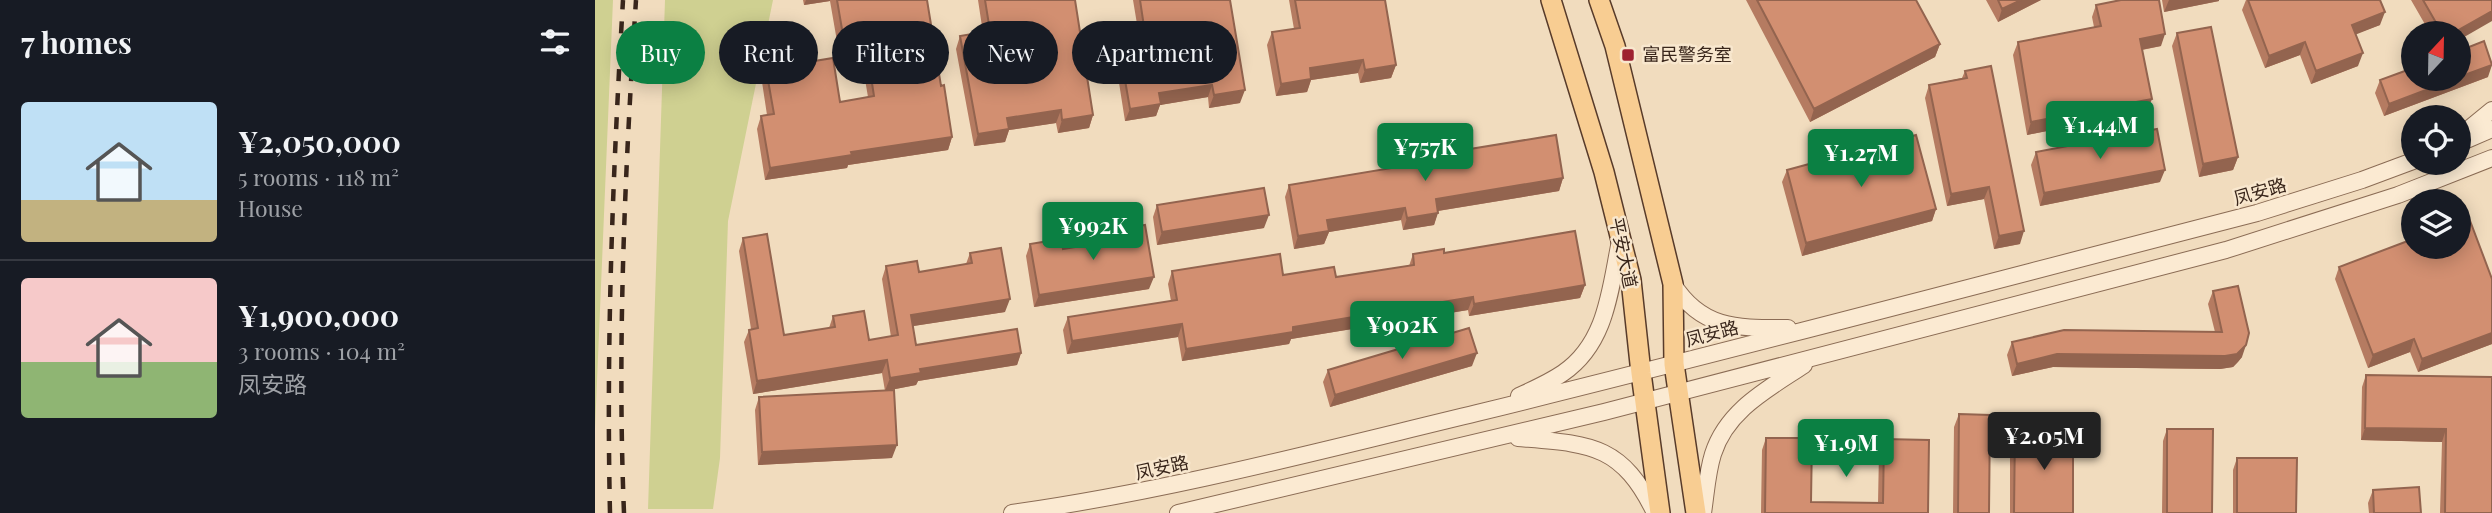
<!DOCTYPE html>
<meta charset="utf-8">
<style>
:root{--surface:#171b24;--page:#242831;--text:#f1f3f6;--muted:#9ea1a6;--line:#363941;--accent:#0b8043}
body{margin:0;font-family:"Playfair Display","Noto Sans SC",serif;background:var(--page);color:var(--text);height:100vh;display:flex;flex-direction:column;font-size:26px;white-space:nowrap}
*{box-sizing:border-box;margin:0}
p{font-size:23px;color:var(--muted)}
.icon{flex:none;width:38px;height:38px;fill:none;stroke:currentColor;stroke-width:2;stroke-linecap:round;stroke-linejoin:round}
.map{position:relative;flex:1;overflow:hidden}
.sheet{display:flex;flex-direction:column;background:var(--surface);width:595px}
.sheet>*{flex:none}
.top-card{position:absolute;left:21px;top:21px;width:665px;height:63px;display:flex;gap:14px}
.needle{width:46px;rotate:22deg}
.fabs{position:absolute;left:1806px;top:21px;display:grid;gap:14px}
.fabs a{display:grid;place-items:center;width:70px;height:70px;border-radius:50%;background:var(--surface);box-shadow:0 4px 18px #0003;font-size:35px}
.price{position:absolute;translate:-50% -60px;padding:0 16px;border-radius:7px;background:var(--accent);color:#fff;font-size:23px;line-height:46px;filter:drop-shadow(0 2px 4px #0008)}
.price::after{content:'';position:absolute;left:50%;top:42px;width:21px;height:16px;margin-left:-10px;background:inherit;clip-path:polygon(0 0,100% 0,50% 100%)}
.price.active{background:#222;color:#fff}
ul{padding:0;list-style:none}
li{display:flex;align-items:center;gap:21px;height:175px;padding:0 21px}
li+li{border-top:2px solid var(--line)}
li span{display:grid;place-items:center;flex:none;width:196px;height:140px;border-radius:7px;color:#555}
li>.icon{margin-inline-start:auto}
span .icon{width:84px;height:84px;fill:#fffc;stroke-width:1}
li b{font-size:30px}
h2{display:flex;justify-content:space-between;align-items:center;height:84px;padding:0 21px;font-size:30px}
.tag{padding:0 24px;border-radius:32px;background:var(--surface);box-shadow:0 4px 18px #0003;font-size:24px;line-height:63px}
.tag.active{background:var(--accent);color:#fff}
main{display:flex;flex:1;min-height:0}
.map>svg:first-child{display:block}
</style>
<main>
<section class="sheet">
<h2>7 homes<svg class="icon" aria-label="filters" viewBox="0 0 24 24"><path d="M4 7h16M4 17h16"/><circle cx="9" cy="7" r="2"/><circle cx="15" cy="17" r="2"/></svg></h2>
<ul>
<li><span style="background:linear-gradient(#bfe0f5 70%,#c2b280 0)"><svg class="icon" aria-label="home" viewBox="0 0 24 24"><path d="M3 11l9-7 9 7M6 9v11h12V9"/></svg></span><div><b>¥2,050,000</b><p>5 rooms · 118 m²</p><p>House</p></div></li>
<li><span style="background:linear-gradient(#f6c9c9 60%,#8fb573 0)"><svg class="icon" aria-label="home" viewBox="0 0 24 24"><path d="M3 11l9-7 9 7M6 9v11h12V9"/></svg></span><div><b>¥1,900,000</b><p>3 rooms · 104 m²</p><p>凤安路</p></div></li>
</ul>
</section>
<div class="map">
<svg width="1897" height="513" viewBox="0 0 1897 513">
<rect width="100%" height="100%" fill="#f1dcbe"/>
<path fill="#cfd091" d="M 0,0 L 18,0 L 0,429 Z
M 70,0 L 178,0 L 133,221 L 125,458 L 118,509 L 53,509 Z"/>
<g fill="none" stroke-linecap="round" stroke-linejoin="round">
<defs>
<path id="minor" d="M 1864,137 L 1897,110
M 1867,142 L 1897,129
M 1078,284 C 1107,330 1144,328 1193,328
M 924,396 C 939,389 955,382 968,373 C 1012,343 1015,289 1025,241
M 923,438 C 994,444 1026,443 1060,513
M 417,513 C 574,491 728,450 882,413 C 1143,349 1402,280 1662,213 L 1767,180 L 1818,161
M 583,513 L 1009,412 L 1631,250 L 1803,195 L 1897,158
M 1108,513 C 1111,494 1112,473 1118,454 C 1132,410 1173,389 1209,365"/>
<path id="major" d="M 956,0 L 1009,172 L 1036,280 L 1046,373 L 1065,513
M 1004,0 L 1020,46 L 1078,284 L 1079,364 L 1101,513"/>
</defs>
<use href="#minor" stroke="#8b6c55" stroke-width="18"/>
<use href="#major" stroke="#583b2a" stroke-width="22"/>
<use href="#minor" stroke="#fbead2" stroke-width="16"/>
<use href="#major" stroke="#f8cd92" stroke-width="19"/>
<path stroke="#39261b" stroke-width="4.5" stroke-dasharray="12 12" stroke-linecap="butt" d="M 15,513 C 11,341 18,171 28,0
M 29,513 C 22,342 30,171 41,0"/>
</g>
<path fill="#b57b61" d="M 208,0 L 332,0 L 346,86 L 357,137 L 353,150 L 253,165 L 252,168 L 170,180 L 162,129 L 166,116 L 172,115 L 167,82 L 171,69 L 245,102 L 273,97 L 264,44 L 243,47 L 235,1 L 209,5 Z
M 383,0 L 480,0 L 498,115 L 494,128 L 463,133 L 461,123 L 414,130 L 410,142 L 379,146 L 361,49 L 365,36 L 388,33 Z
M 538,0 L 635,0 L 645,103 L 614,108 L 613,97 L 565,105 L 561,116 L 530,121 L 522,70 L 526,57 L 547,54 Z
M 694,0 L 790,0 L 801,65 L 796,78 L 765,83 L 763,73 L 716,80 L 712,92 L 681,96 L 672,45 L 677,32 L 699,29 Z
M 1151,0 L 1321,0 L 1345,44 L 1340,57 L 1215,122 Z
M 1391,0 L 1446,0 L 1403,22 Z
M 1567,0 L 1624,0 L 1624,1 L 1569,12 Z
M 1651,0 L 1785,0 L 1785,25 L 1760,34 L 1763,66 L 1716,84 L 1705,55 L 1670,68 L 1647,10 Z
M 1816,0 L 1897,0 L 1864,33 L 1835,33 Z
M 1501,5 L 1566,46 L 1547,50 L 1552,111 L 1432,135 L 1418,55 L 1423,42 L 1499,27 L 1497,17 Z
M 1582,33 L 1643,157 L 1638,170 L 1604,177 L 1577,46 Z
M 1370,71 L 1425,244 L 1399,249 L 1389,199 L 1352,206 L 1330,98 L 1334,85 L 1367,78 Z
M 1893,77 L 1789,116 L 1780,93 L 1785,80 Z
M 1441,152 L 1565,182 L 1445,206 L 1436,165 Z
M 850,153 L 968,178 L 964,191 L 843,211 L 839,225 L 808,230 L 806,220 L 734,232 L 729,244 L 699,249 L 690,197 L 694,185 L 848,159 Z
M 1192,170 L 1341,209 L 1337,221 L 1207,256 L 1187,182 Z
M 562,205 L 669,228 L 562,245 L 558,217 Z
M 520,230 L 554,289 L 439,307 L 431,256 L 435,244 L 468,249 L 516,241 Z
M 148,238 L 189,335 L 234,328 L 238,316 L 274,340 L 296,337 L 287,279 L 291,266 L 324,272 L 371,264 L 375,253 L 410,312 L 318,326 L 321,345 L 426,353 L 422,365 L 323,381 L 321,385 L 290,391 L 287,373 L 158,394 L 149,342 L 154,330 L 156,329 L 144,251 Z
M 849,253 L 990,285 L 985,298 L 874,316 L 873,310 L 696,339 L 694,344 L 587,361 L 583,337 L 472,354 L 468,330 L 473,317 L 576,301 L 573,284 L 577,271 L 741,277 L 814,266 L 818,254 Z
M 1744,267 L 1897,279 L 1897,344 L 1823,372 L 1815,352 L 1773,368 L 1740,279 Z
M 1618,291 L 1647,357 L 1638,367 L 1625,369 L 1458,367 L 1417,376 L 1412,355 L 1417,342 L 1620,332 L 1613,304 Z
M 877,366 L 735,407 L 728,382 L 733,370 Z
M 1771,375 L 1897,377 L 1897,513 L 1845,513 L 1847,442 L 1766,440 L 1767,387 Z
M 164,397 L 297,458 L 163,465 L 160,410 Z
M 1364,414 L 1394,513 L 1358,513 L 1359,427 Z
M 1572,429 L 1617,513 L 1567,513 L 1568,441 Z
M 1420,430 L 1478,513 L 1415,513 L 1415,442 Z
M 1171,438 L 1216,502 L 1283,503 L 1284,452 L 1289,439 L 1333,513 L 1166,513 L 1167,450 Z
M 1642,458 L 1701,513 L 1638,513 L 1638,470 Z
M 1778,490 L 1826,513 L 1774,513 L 1773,503 Z"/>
<path fill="#93644f" d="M 211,0 L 235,0 L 235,1 L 209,5 Z
M 1426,0 L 1446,0 L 1403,22 L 1407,9 Z
M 1574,0 L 1624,0 L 1624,1 L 1569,12 Z
M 1897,11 L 1897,21 L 1864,40 L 1864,33 L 1858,33 Z
M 1790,12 L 1785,25 L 1752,38 L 1757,25 Z
M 269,32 L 264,44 L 243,47 L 248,35 Z
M 1570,34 L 1566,46 L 1540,51 L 1545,39 Z
M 1710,42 L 1705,55 L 1670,68 L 1674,56 Z
M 1345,44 L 1340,57 L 1215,122 L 1219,109 Z
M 1768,53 L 1763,66 L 1716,84 L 1721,71 Z
M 768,60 L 763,73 L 716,80 L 712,92 L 681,96 L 686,84 L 715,68 Z
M 801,65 L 796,78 L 765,83 L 770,70 Z
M 1897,65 L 1893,77 L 1789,116 L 1794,104 L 1860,79 L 1864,79 L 1864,77 Z
M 617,85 L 613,97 L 565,105 L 561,116 L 530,121 L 535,109 L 564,93 Z
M 650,90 L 645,103 L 614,108 L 619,95 Z
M 1557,99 L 1552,111 L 1432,135 L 1436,122 Z
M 466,110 L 461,123 L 414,130 L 410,142 L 379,146 L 383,134 L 412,118 Z
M 498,115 L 494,128 L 463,133 L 467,120 Z
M 357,137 L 353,150 L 253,165 L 252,168 L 170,180 L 175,168 L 256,152 Z
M 1643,157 L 1638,170 L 1604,177 L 1608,164 Z
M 1570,170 L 1565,182 L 1445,206 L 1449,193 Z
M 968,178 L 964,191 L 836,212 L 841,199 Z
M 1394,187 L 1389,199 L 1352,206 L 1356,194 Z
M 810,208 L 806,220 L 734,232 L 729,244 L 699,249 L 703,236 L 732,220 Z
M 1341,209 L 1337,221 L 1207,256 L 1211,243 Z
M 843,213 L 839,225 L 808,230 L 812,218 Z
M 674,215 L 669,228 L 562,245 L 567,232 Z
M 1429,231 L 1425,244 L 1399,249 L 1404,236 Z
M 559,277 L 554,289 L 439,307 L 444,295 Z
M 990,285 L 985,298 L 874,316 L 879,304 Z
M 878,297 L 873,310 L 696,339 L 694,344 L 587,361 L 591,349 L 698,327 Z
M 415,299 L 410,312 L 312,327 L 316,315 Z
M 587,324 L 583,337 L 472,354 L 477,341 Z
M 1897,333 L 1897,344 L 1823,372 L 1827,359 Z
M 1819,339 L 1815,352 L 1773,368 L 1778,355 Z
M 1651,345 L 1647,357 L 1643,362 L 1638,367 L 1625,369 L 1458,367 L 1417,376 L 1422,364 L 1462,354 Z
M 426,353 L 422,365 L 323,381 L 321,385 L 290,391 L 295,378 L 325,369 Z
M 882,353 L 877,366 L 735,407 L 740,395 Z
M 292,360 L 287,373 L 158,394 L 162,381 Z
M 1770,428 L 1851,429 L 1847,442 L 1766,440 Z
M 302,445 L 297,458 L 163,465 L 167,452 Z"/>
<path fill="#d28f71" stroke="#93644f" stroke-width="2" d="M 242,0 L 332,0 L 346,86 L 349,85 L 357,137 L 256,152 L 257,155 L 175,168 L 166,116 L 179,114 L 171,69 L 238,58 L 245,102 L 279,96 L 269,32 L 248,35 Z
M 390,0 L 480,0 L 498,115 L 467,120 L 466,110 L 412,118 L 414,129 L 383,134 L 365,36 L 395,31 Z
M 545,0 L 635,0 L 650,90 L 619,95 L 617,85 L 564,93 L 566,104 L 535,109 L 526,57 L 553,53 Z
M 700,0 L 790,0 L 801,65 L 770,70 L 768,60 L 715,68 L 716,79 L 686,84 L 677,32 L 705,28 Z
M 1162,0 L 1321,0 L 1345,44 L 1219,109 Z
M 1403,0 L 1426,0 L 1407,9 Z
M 1526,0 L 1564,0 L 1570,34 L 1545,39 L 1557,99 L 1436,122 L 1423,42 L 1506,26 L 1501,5 Z
M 1653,0 L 1785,0 L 1790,12 L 1757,25 L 1768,53 L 1721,71 L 1710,42 L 1674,56 Z
M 1828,0 L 1897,0 L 1897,11 L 1858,33 L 1847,33 Z
M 1616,27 L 1643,157 L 1608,164 L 1582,33 Z
M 1889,41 L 1897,65 L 1864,77 L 1864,51 Z
M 1396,66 L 1429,231 L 1404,236 L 1394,187 L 1356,194 L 1334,85 L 1372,78 L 1370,71 Z
M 1818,68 L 1818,79 L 1860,79 L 1794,104 L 1785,80 Z
M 1562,129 L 1570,170 L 1449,193 L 1441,152 Z
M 961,135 L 968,178 L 841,199 L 843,213 L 812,218 L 810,208 L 732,220 L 734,231 L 703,236 L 694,185 L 851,159 L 850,153 Z
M 1321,135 L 1341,209 L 1211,243 L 1192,170 Z
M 669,188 L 674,215 L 567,232 L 562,205 Z
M 1874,218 L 1897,279 L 1897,333 L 1827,359 L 1819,339 L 1778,355 L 1744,267 L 1818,239 L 1818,247 L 1864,247 L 1864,222 Z
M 550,225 L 559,277 L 444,295 L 435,244 L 466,239 L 468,249 L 521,240 L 520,230 Z
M 980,231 L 990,285 L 879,304 L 878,297 L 698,327 L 698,332 L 591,349 L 587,324 L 477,341 L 473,317 L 582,300 L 577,271 L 685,254 L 688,275 L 739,267 L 741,277 L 819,265 L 818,254 L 849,249 L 849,253 Z
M 172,234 L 189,335 L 240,327 L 238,316 L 269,311 L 274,340 L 303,335 L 291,266 L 322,261 L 324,272 L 377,263 L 375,253 L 406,248 L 415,299 L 316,315 L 321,345 L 422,329 L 426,353 L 325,369 L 326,373 L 295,378 L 292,360 L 162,381 L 154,330 L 163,328 L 148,238 Z
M 1643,286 L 1654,333 L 1651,345 L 1642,354 L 1630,356 L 1462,354 L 1422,364 L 1417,342 L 1469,330 L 1627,332 L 1618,291 Z
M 874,328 L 882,353 L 740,395 L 733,370 Z
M 1771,375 L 1897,377 L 1897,513 L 1850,513 L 1851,429 L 1770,428 Z
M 299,390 L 302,445 L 167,452 L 164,397 Z
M 1364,414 L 1395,415 L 1394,513 L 1363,513 Z
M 1572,429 L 1618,429 L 1617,513 L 1572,513 Z
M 1420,430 L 1478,430 L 1478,513 L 1419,513 Z
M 1171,438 L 1217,438 L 1216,502 L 1288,503 L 1289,439 L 1334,440 L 1333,513 L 1170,513 Z
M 1642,458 L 1702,458 L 1701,513 L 1642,513 Z
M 1824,487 L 1826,513 L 1779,513 L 1778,490 Z"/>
<rect fill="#9e2130" stroke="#f8e7ce" stroke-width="2.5" x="1026" y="48" width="14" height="14" rx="3.5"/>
<g text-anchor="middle" stroke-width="5" stroke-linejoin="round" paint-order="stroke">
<g font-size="18" fill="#39261b" stroke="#f8e7ce" text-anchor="start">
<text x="1047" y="61">富民警务室</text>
</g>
<g font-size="18" fill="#39261b" stroke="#f8e7ce">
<text transform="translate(1665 192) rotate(-16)" y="6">凤安路</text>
<text transform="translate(1028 253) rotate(78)" y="6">平安大道</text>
<text transform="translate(1117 334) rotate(-15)" y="6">凤安路</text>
<text transform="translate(567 468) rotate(-12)" y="6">凤安路</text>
</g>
</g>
</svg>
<div class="fabs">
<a><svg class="needle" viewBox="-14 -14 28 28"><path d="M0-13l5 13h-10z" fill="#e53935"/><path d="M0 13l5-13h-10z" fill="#9ea1a6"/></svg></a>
<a><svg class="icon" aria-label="locate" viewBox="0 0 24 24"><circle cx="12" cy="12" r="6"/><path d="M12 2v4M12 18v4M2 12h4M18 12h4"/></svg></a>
<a><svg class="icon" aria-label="layers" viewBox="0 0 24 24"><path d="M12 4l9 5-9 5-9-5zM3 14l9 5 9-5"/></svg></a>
</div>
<b class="price" style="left:1505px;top:161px">¥1.44M</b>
<b class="price" style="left:830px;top:183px">¥757K</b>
<b class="price" style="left:1266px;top:189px">¥1.27M</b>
<b class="price" style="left:498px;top:262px">¥992K</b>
<b class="price" style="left:807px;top:361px">¥902K</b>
<b class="price active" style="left:1449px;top:472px">¥2.05M</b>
<b class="price" style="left:1251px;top:479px">¥1.9M</b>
<div class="top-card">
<a class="tag active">Buy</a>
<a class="tag">Rent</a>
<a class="tag">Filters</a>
<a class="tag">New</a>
<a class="tag">Apartment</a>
</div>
</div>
</main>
